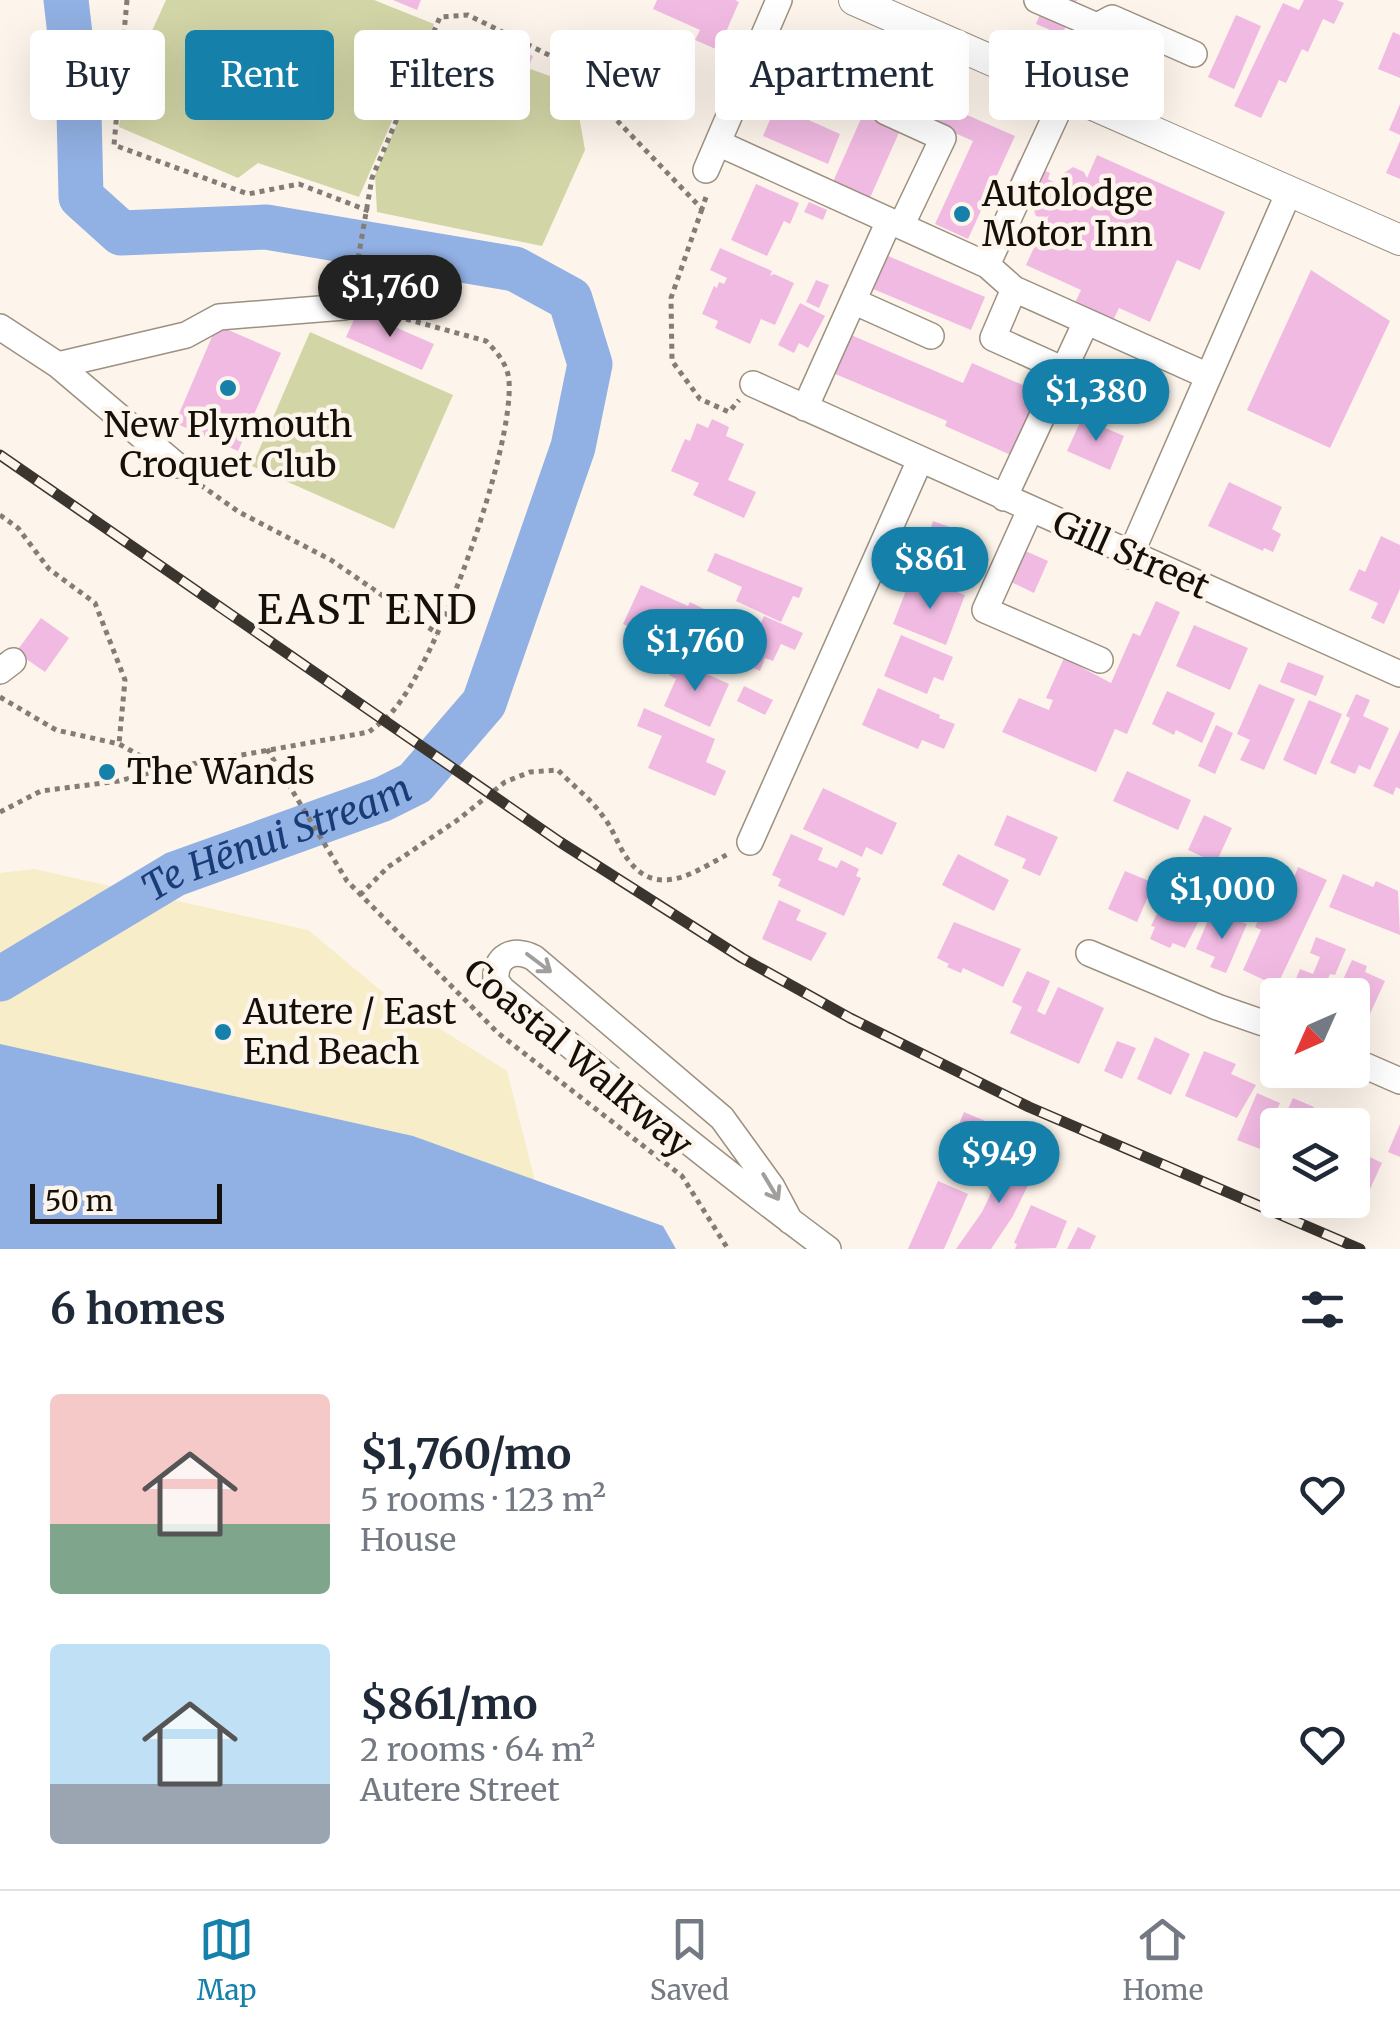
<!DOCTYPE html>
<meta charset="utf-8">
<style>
:root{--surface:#fff;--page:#f2f2f3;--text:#1f2937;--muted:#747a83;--line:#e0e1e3;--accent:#1581aa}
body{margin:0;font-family:Merriweather,serif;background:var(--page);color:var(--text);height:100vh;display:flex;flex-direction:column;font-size:38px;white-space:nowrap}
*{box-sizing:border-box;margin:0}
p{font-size:32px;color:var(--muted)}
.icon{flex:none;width:55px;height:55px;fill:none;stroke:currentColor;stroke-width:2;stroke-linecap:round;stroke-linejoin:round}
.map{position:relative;height:1249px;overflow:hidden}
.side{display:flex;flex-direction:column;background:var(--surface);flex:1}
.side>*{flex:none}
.hud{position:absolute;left:30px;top:30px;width:1340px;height:90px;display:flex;gap:20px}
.needle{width:65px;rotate:225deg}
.fabs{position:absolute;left:1260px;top:978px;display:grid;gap:20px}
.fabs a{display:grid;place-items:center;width:110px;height:110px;border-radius:10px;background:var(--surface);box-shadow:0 10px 40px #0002;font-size:50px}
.scale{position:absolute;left:30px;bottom:25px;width:192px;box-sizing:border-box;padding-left:10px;border:5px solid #15100a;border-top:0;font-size:28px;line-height:35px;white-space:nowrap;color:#15100a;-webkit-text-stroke:8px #fdf5eb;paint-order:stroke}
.price{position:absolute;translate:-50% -85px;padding:0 22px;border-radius:35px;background:var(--accent);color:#fff;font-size:32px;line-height:65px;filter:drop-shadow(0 2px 5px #0008)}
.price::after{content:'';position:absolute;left:50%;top:60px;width:30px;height:22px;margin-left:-15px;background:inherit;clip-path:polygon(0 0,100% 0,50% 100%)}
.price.active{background:#222;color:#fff}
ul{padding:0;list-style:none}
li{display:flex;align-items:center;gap:30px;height:250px;padding:0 50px}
li span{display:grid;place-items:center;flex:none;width:280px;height:200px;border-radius:10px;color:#555}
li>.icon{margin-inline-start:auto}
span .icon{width:120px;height:120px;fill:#fffc;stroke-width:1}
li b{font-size:42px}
h2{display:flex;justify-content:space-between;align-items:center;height:120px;padding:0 50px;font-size:42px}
.chip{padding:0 35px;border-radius:10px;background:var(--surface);box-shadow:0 10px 40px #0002;font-size:35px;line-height:90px}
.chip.active{background:var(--accent);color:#fff}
.tab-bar{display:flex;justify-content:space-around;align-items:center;height:140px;border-top:2px solid var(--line);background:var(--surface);font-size:28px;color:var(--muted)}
.tab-bar a{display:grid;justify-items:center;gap:5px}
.tab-bar .active{color:var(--accent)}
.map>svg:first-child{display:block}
</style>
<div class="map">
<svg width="1400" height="1249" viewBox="0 0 1400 1249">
<rect width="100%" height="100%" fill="#fdf5eb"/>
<path fill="#d2d5a6" d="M 166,0 L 374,0 L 434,24 L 359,197 L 258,163 L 238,178 L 119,127 L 122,97 Z
M 435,35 L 561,80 L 577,104 L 585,150 L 542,246 L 377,212 L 375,175 Z
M 310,332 L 453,395 L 394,529 L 252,466 Z"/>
<path fill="#f7edc8" d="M 34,869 L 308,930 L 385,994 L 507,1071 L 539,1196 L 0,1249 L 0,873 Z"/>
<path fill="#91b0e3" d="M 0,1044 L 413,1136 L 663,1226 L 676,1249 L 0,1249 Z"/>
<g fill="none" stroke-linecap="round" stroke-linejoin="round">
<path stroke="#91b0e3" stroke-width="45" id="s1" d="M 0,979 L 175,874 L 383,799 L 415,783 L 484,703 L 573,447 L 590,364 L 570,299 L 515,269 L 266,227 L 121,233 L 81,197 L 79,112 L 66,0"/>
</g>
<path fill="#f1bae2" d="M 393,0 L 421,0 L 417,10 Z
M 657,0 L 735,0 L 739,2 L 718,50 L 695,40 L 700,30 L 653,9 Z
M 1046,0 L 1077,0 L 1062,35 L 1036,24 Z
M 1304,0 L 1337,0 L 1344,3 L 1334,24 L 1323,19 L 1308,52 L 1302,49 L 1286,83 L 1279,80 L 1261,118 L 1234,106 L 1283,3 L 1299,10 Z
M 1236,15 L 1261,26 L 1234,89 L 1208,77 Z
M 470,30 L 533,56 L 526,73 L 523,72 L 522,75 L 462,51 Z
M 1393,32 L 1400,35 L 1400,78 L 1378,69 Z
M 803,43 L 1015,136 L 968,239 L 935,224 L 973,141 L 875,98 L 869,114 L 901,128 L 869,200 L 832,184 L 864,112 L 853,107 L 848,119 L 808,101 L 802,117 L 840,134 L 828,164 L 763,136 Z
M 1113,55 L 1134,65 L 1129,77 L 1107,67 Z
M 1400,104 L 1400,135 L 1389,130 Z
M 1400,141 L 1400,179 L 1386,173 Z
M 1097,155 L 1225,212 L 1200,270 L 1177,260 L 1150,322 L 1119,308 L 1110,327 L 1072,309 L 1081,290 L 1026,265 L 1049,215 L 1045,218 L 1036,216 L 1033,207 L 1039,201 L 1007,187 L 1019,160 L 1050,173 L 1048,179 L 1067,190 L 1062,179 L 1064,173 L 1073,167 L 1084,172 L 1087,178 Z
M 756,184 L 799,203 L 790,224 L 784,221 L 767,256 L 731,240 Z
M 809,202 L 827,210 L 823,220 L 804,212 Z
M 720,248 L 772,271 L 770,276 L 774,274 L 794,283 L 775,325 L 761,319 L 750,344 L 715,328 L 718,321 L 702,314 L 714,286 L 717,288 L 719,282 L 724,284 L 727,278 L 710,270 Z
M 881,253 L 985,297 L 971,330 L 866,286 Z
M 1311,270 L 1390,321 L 1330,448 L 1247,410 Z
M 816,280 L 829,285 L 819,308 L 806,302 Z
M 800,303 L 825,316 L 808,348 L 799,343 L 794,353 L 778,345 Z
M 358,311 L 434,344 L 422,370 L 346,337 Z
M 217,325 L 281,353 L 238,451 L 175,423 Z
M 844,332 L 963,383 L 972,363 L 1039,392 L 1011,455 L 945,426 L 947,421 L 828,371 Z
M 1083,365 L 1136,387 L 1123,416 L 1071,393 Z
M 1082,418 L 1124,436 L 1110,470 L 1067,451 Z
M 712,419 L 729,427 L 726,436 L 744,444 L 728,480 L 756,492 L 744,518 L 693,495 L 699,483 L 671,471 L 685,439 L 690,441 L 697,423 L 708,428 Z
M 1229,482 L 1282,507 L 1272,529 L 1281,534 L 1273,552 L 1264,548 L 1263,551 L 1208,526 Z
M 933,521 L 972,535 L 968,548 L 982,552 L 971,585 L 919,565 Z
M 1381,536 L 1400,545 L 1400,589 L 1384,624 L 1371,618 L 1378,603 L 1349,590 L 1359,569 L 1365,572 Z
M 1019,548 L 1048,561 L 1034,593 L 1005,579 Z
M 715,553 L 803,588 L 799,598 L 793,596 L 781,622 L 736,601 L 742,587 L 707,571 Z
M 931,582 L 965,595 L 946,645 L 893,624 L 907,588 L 926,595 Z
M 641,585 L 688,606 L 690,602 L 712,613 L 702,637 L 683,628 L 677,642 L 663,635 L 660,641 L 623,624 Z
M 1156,601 L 1180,612 L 1127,734 L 1115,729 L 1096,772 L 1002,732 L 1019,698 L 1049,710 L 1053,700 L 1046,698 L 1064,658 L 1111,683 L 1133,633 L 1140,636 Z
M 764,616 L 803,633 L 795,650 L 781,644 L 773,661 L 765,658 L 760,671 L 740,662 L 738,667 L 707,654 L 719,626 L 753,641 Z
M 41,618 L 69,638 L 45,672 L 16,652 Z
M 1194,625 L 1248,648 L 1230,690 L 1176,666 Z
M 901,635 L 953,657 L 943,681 L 934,677 L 927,694 L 884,676 Z
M 676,660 L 729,684 L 710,727 L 664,706 L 676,679 L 669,675 Z
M 1288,662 L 1324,676 L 1316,696 L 1280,682 Z
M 1259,684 L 1295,699 L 1264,770 L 1240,760 L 1250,740 L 1237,734 Z
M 744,686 L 773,700 L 765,715 L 737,701 Z
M 878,688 L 940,715 L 939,718 L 955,724 L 944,749 L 922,740 L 918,749 L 862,725 Z
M 1167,691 L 1215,713 L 1202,743 L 1176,730 L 1174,735 L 1152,724 Z
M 1356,694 L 1370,700 L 1363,716 L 1389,728 L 1370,770 L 1359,765 L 1355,774 L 1330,763 L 1350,718 L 1346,716 Z
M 1309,700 L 1342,714 L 1316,775 L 1283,760 Z
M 644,708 L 715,739 L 706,762 L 726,771 L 715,796 L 648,768 L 662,736 L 637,726 Z
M 1216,725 L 1233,733 L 1215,774 L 1198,766 Z
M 1400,730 L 1400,789 L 1396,787 L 1393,795 L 1373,786 Z
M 1127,771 L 1191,800 L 1178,830 L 1113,801 Z
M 823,788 L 897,823 L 882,855 L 866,847 L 862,857 L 803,829 Z
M 1007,815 L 1058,837 L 1040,876 L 1022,868 L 1026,859 L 994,845 Z
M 1204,815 L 1232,828 L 1216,863 L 1188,850 Z
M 791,834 L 823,848 L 818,860 L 837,868 L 841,860 L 859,869 L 856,876 L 861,878 L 844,916 L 778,886 L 781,879 L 772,875 Z
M 958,854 L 1009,880 L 994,911 L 942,885 Z
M 1298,867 L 1327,880 L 1277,986 L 1243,970 L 1261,930 L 1255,927 L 1263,910 L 1258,908 L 1264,895 L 1277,901 L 1274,907 L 1282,911 Z
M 1125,871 L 1154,883 L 1137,922 L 1108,909 Z
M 1343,874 L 1373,887 L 1376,881 L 1398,891 L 1400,935 L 1329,907 Z
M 1201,880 L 1216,887 L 1185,948 L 1173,943 L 1170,948 L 1150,939 L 1155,927 L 1151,926 L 1167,892 L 1191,903 Z
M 779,900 L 801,910 L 796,920 L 827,933 L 811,961 L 762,939 Z
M 1227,916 L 1247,924 L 1226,973 L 1210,967 L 1215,957 L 1196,949 L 1208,920 L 1223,926 Z
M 954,922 L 1021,949 L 1003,987 L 963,968 L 961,973 L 947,967 L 949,964 L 937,958 Z
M 1316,937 L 1346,949 L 1335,975 L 1330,974 L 1321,995 L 1295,995 L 1290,993 L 1300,969 L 1313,974 L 1320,957 L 1310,953 Z
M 1352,960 L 1367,966 L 1365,972 L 1385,981 L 1368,1018 L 1352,1010 L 1352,995 L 1336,995 Z
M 1027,971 L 1050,981 L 1037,1011 L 1045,1015 L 1058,987 L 1104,1008 L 1079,1064 L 1010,1033 L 1022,1007 L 1012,1002 Z
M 1155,1037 L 1190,1054 L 1171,1095 L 1137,1079 Z
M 1117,1041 L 1136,1048 L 1122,1079 L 1104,1071 Z
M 1204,1051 L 1236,1064 L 1231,1074 L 1256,1085 L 1237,1118 L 1185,1096 Z
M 1257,1093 L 1280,1103 L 1260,1149 L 1237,1140 Z
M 1293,1098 L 1314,1107 L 1312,1111 L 1336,1122 L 1334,1125 L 1281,1125 Z
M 964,1112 L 999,1127 L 980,1172 L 945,1157 Z
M 1400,1124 L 1400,1157 L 1388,1152 Z
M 1009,1156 L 1036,1169 L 1013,1216 L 991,1249 L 956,1249 L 982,1212 Z
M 1368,1156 L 1382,1163 L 1370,1189 L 1356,1182 Z
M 938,1181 L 968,1194 L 944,1249 L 908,1249 Z
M 1356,1191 L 1366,1195 L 1361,1208 L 1350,1203 Z
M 1031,1205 L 1067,1221 L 1056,1248 L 1015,1249 L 1017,1244 L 1014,1243 Z
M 1078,1227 L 1096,1236 L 1090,1249 L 1067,1249 Z"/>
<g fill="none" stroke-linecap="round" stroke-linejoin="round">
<defs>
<path id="minor" d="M 1037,0 L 1097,26 L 1112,18 L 1194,54
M 886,112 L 943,138 L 901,226
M 718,143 L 987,265 L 1014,289 L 1208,376
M 706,170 L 779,0
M 987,265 L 1097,26
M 1014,289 L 993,338 L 1064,370
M 853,301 L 931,336
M 0,327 L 58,365 L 186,335 L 219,317 L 344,307
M 58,365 L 176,465
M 753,384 L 1400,674
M 805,408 L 889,221
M 1004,498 L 1086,322
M 1030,510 L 985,610 L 1100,660
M 1130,556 L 1289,192
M 0,671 L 13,661
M 750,842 L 920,460
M 1089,953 L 1217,1007 L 1278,1028
M 1352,1060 L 1400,1081
M 790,1221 L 772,1187 L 722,1118 L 534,958 C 514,947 494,956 496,981 L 502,989 C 609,1078 716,1166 828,1249"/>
<path id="major" d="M 854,0 L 1400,240"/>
</defs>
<use href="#minor" stroke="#9c9080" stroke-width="28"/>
<use href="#major" stroke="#9c9080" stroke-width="32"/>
<path stroke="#847d75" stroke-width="5" stroke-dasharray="5 5" stroke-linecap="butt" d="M 127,0 L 114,145 L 248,194 L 299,184 L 369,211
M 702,209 L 671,298 L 672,361 L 700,399 L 729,412 L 739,400
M 353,288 L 372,178 L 440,17 L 468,15 L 559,60 L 702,209 L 707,194
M 192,479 L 239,512 L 331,560 L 438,634
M 0,515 L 18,528 L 49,569 L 95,603 L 125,680 L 119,744
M 0,697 L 56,730 L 119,744 L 164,769
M 267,749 L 347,881 L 498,1033 L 682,1176 L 728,1249
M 0,812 L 41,791 L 119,781 L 164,769 L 369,732 C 376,726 385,720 392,712 C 438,661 514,449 509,381 C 508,365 497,352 486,341 L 366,308
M 360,895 L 388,867 L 459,819 L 505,782 L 530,772 L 558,770 C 572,785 590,798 602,815 C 614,829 618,848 630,862 C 659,899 698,870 728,854"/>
<use href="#minor" stroke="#fff" stroke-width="25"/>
<use href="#major" stroke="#fff" stroke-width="30"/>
<defs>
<path id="rail" d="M 0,455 L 560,842 L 742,958 L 850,1018 L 1029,1107 L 1360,1249"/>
</defs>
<use href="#rail" stroke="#3a352e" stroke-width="11"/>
<use href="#rail" stroke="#fdf5eb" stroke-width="8" stroke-dasharray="22" stroke-linecap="butt"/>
</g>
<defs><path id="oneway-shaft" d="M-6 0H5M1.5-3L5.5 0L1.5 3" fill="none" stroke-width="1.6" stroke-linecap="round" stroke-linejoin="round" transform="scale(2.5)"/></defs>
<g stroke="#a19f9d">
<use href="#oneway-shaft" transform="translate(539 963) rotate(37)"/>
<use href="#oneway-shaft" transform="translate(771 1187) rotate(59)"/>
</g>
<g fill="#1581aa" stroke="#fdf5eb" stroke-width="4">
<circle cx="962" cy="214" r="10"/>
<circle cx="228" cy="388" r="10"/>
<circle cx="107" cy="772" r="10"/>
<circle cx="223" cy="1032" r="10"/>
</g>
<g text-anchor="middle" stroke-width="9" stroke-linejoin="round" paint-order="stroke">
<g font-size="35" fill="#15100a" stroke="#fdf5eb" text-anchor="start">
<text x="982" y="206">Autolodge<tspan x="982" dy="40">Motor Inn</tspan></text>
<text x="228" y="437" text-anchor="middle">New Plymouth<tspan x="228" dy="40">Croquet Club</tspan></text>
<text x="127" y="784">The Wands</text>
<text x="243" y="1024">Autere / East<tspan x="243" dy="40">End Beach</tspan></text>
</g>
<g font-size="35" fill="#15100a" stroke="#fdf5eb">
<text transform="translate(1131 555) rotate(24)" y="12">Gill Street</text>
<text transform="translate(578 1058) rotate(40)" y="12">Coastal Walkway</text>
</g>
<g font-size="38" font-style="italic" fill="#183c78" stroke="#fdf5eb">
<text dy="13" stroke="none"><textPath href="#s1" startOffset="312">Te Hēnui Stream</textPath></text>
</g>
<g font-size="40" letter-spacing="2.5" fill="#15100a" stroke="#fdf5eb">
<text x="368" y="624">EAST END</text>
</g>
</g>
</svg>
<div class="fabs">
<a><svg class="needle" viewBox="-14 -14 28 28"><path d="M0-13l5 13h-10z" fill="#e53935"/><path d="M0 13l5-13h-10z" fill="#747a83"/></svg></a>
<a><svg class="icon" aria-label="layers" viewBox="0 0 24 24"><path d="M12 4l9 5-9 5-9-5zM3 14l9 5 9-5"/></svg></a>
</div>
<div class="scale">50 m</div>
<b class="price active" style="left:390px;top:340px">$1,760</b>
<b class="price" style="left:1096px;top:444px">$1,380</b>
<b class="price" style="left:930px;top:612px">$861</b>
<b class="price" style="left:695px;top:694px">$1,760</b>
<b class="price" style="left:1222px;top:942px">$1,000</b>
<b class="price" style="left:999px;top:1206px">$949</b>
<div class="hud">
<a class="chip">Buy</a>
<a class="chip active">Rent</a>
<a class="chip">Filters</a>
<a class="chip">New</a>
<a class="chip">Apartment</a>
<a class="chip">House</a>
</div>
</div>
<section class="side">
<h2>6 homes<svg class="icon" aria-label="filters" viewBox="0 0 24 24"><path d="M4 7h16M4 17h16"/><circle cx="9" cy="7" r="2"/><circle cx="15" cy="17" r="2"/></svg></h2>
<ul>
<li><span style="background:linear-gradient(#f6c9c9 65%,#7fa58c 0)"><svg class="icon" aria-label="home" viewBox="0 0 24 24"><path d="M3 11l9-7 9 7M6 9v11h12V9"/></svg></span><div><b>$1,760/mo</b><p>5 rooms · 123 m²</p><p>House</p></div><svg class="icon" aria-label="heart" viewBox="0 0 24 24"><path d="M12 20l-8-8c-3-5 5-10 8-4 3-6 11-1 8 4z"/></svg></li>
<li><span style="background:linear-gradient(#bfe0f5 70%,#9aa5b1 0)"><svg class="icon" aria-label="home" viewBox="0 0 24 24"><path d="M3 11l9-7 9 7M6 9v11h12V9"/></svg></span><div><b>$861/mo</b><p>2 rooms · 64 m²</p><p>Autere Street</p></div><svg class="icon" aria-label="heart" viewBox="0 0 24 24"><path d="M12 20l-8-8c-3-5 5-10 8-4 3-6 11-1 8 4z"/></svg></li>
</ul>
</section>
<nav class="tab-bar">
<a class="active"><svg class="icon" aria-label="map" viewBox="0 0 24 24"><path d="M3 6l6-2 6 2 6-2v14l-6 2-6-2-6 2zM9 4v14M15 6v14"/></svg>Map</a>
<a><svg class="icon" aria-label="saved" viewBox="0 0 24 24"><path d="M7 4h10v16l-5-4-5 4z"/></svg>Saved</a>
<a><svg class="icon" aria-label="home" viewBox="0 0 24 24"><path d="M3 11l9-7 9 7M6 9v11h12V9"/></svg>Home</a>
</nav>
